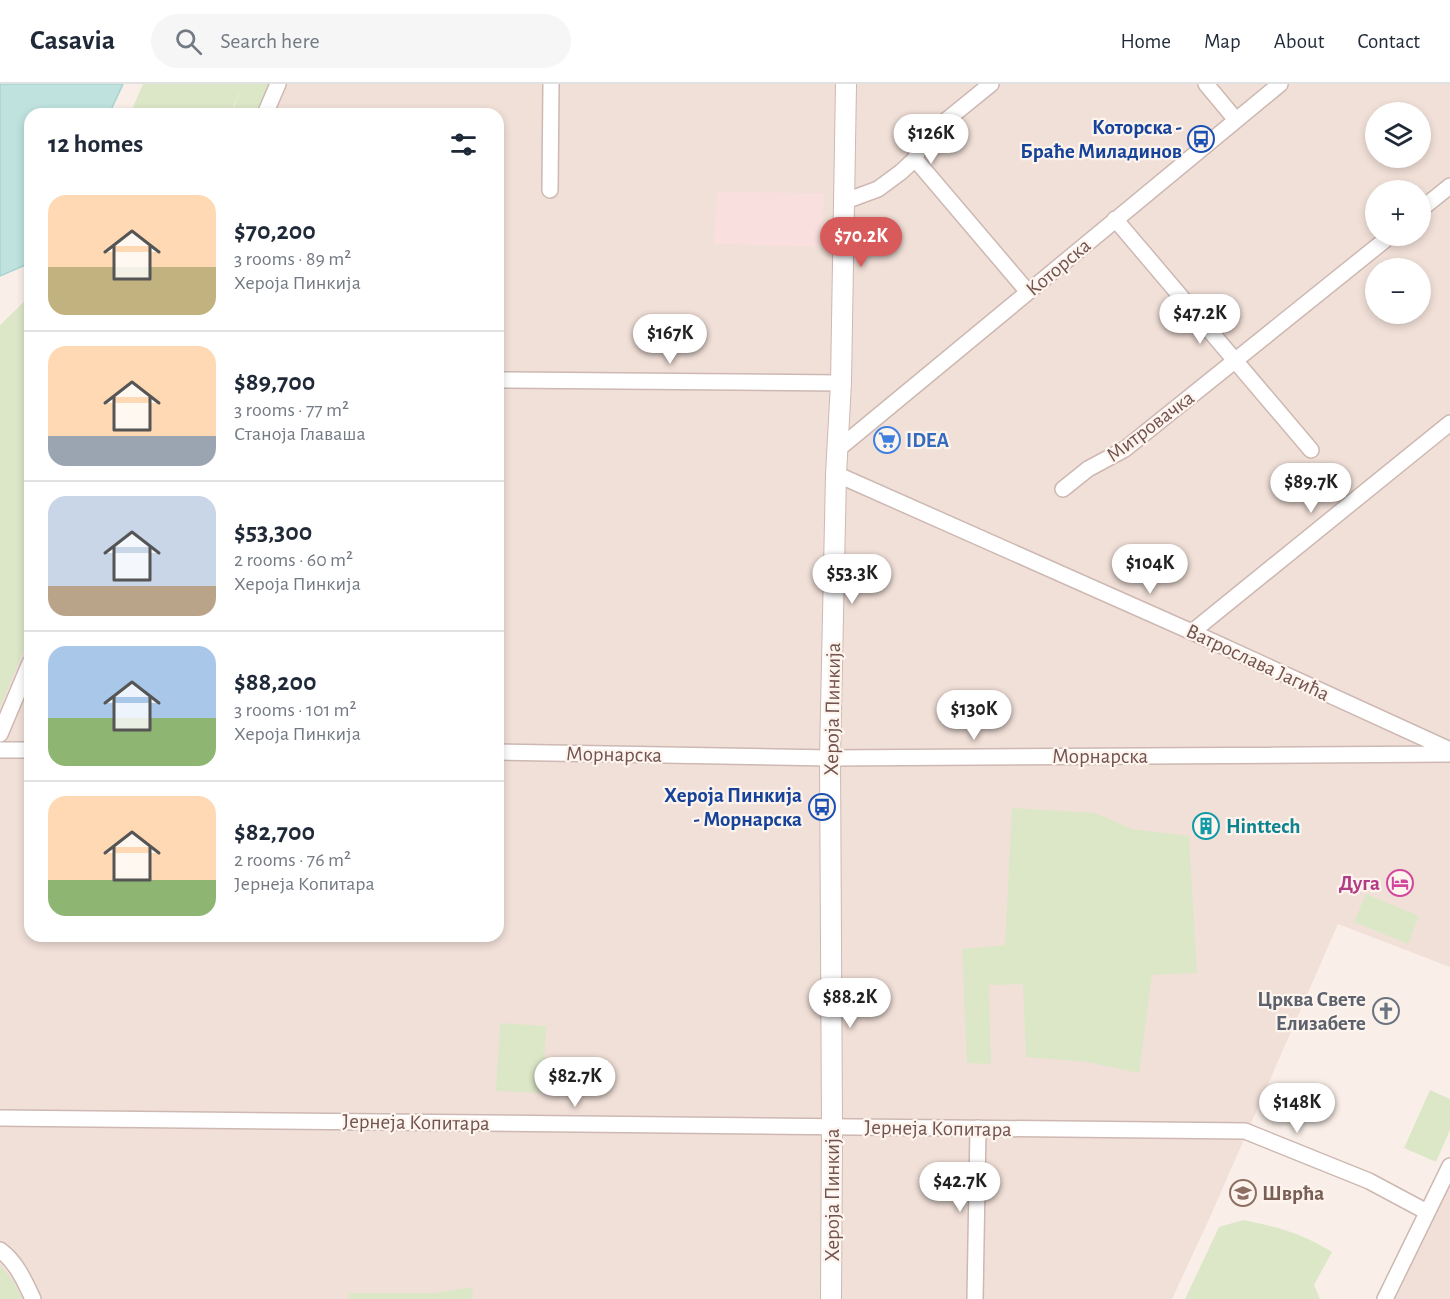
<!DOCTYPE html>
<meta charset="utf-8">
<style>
:root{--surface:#fff;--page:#f6f6f7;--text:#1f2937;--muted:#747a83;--line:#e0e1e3;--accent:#d85a5b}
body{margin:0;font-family:"Alegreya Sans",sans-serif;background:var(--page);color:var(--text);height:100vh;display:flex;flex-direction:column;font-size:22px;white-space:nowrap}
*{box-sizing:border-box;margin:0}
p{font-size:20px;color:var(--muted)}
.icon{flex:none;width:33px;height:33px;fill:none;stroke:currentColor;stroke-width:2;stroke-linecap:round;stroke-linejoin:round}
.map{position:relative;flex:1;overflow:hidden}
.drawer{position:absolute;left:24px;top:24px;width:480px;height:834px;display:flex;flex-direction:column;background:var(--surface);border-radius:18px;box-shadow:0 3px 9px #0003}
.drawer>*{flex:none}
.buttons{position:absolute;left:1365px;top:18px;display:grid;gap:12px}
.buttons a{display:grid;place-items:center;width:66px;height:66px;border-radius:50%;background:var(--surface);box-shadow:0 3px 9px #0003;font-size:30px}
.price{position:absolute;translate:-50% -51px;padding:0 14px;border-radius:21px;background:#fff;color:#222;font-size:20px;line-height:39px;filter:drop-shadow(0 2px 3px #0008)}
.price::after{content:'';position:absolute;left:50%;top:36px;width:18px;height:14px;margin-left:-9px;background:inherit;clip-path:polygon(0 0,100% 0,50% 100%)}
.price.current{background:var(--accent);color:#fff}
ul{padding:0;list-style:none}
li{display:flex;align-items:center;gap:18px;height:150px;padding:0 24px}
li+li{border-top:2px solid var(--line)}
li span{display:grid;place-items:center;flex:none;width:168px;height:120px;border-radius:18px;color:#555}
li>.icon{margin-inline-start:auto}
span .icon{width:72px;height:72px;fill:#fffc;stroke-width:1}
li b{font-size:26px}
h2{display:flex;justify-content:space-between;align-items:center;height:72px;padding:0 24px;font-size:26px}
header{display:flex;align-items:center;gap:36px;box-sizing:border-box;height:84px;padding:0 30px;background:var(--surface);border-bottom:2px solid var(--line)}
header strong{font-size:28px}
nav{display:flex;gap:33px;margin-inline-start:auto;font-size:21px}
.search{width:420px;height:54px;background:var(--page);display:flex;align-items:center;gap:15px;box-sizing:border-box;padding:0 21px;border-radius:33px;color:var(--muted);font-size:22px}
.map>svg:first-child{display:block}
</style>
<header>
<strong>Casavia</strong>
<div class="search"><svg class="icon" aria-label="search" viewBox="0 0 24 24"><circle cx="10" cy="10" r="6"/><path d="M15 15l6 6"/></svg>Search here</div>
<nav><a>Home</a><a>Map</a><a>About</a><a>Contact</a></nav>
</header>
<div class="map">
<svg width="1450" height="1215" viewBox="0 0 1450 1215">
<rect width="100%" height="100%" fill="#faefe8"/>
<path fill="#f1e0d8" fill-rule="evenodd" d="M 260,0 L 836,0 L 822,1215 L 0,1215 L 0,597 L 30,524 L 30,852 L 498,852 L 498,30 L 247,30 Z
M 853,0 L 1450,0 L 1450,883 L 1338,840 L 1211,1131 L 1172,1215 L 838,1215 L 838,667 ZM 1376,28 L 1420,28 L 1420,74 L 1376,74 ZM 1376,106 L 1420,106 L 1420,152 L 1376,152 ZM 1376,184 L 1420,184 L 1420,230 L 1376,230 Z
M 1450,1094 L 1450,1215 L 1389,1215 Z"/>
<path fill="#f9dfdd" d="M 717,108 L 824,109 L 822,163 L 714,160 Z"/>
<path fill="#dce7c8" d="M 143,0 L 275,0 L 260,30 L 231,30 L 241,5 L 230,30 L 130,30 Z
M 30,212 L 30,552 L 0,623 L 0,241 Z
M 1012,724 L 1095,729 L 1132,745 L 1189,752 L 1197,889 L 1152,891 L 1139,989 L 1087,978 L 1026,973 L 1023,900 L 989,901 L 991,980 L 967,979 L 962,865 L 1005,861 Z
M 1366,810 L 1419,832 L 1408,860 L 1354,838 Z
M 500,939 L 546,942 L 543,1009 L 496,1007 Z
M 1430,1006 L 1450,1015 L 1450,1046 L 1436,1078 L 1404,1064 Z
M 1243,1136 C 1278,1143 1302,1149 1332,1168 L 1314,1201 L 1320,1215 L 1185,1215 L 1219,1143 Z
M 0,1181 L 14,1198 L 22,1215 L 0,1215 Z
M 472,1203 L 473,1215 L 349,1215 L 348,1209 L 435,1209 Z"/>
<path fill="#bfe2df" stroke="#a6d3d0" stroke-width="1.5" d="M 0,0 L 123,0 L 109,30 L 30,30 L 30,179 L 0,192 Z"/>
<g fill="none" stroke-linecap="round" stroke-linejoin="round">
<defs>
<path id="minor" d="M 1206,0 L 1236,36
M 265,30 L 278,0
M 915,75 L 1028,208
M 550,106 L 551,0
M 843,118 L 878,105 L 901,88 L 915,75 L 922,56 L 991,0
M 1420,126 L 1450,102
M 1115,135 L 1311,366
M 498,296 L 841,299
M 837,366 L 1280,0
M 836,390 L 1192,548 L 1450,666
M 1063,405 L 1088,385 L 1125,365 L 1390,152
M 1192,548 L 1450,339
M 0,650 L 30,579
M 0,666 L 30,666
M 498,668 L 830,674 L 1450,670
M 0,1034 L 1245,1047 L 1369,1097 L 1427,1128
M 0,1166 C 17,1179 24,1196 33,1215
M 975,1215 L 978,1044
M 1385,1215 L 1450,1082"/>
<path id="tertiary" d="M 831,1215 L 832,1043 L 830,674 L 836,390 L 841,299 L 846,0"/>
</defs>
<use href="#minor" stroke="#cdb8b2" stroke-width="18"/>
<use href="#tertiary" stroke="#cdb8b2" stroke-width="22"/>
<use href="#minor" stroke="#fff" stroke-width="15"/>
<use href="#tertiary" stroke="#fff" stroke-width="20"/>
</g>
<defs>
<symbol id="bus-ring" viewBox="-11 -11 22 22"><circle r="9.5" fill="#fdf4ee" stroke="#1a4fb4" stroke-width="1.5"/><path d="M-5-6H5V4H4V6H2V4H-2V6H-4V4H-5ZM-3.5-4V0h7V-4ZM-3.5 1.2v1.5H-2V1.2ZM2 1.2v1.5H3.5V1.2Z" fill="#1a4fb4"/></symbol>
<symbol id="supermarket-ring" viewBox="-11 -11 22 22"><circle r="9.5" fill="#fdf4ee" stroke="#3f7fe0" stroke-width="1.5"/><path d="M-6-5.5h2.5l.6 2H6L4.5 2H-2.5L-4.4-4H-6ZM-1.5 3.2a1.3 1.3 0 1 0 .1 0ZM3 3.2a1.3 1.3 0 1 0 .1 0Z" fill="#3f7fe0"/></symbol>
<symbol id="building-ring" viewBox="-11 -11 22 22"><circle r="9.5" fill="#fdf4ee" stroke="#0f9aa8" stroke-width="1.5"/><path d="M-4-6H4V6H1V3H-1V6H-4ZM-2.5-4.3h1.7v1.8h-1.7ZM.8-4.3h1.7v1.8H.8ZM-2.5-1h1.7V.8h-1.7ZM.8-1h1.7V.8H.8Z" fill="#0f9aa8"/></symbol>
<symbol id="hotel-ring" viewBox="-11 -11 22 22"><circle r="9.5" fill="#fdf4ee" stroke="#d1479c" stroke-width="1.5"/><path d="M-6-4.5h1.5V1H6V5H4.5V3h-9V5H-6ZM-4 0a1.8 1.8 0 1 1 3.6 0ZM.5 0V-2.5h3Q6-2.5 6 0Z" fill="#d1479c"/></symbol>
<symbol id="church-ring" viewBox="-11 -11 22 22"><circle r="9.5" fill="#fdf4ee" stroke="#6b7280" stroke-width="1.5"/><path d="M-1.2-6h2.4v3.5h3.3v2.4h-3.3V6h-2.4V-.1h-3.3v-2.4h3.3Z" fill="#6b7280"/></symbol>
<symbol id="school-ring" viewBox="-11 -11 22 22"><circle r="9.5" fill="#fdf4ee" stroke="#8d6e63" stroke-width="1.5"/><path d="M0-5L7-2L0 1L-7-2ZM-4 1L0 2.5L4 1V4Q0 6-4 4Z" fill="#8d6e63"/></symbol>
</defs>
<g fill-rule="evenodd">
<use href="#bus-ring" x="1186" y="40" width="30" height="30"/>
<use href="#supermarket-ring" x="872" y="341" width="30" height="30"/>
<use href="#bus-ring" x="807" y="708" width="30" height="30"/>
<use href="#building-ring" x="1191" y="727" width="30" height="30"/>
<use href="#hotel-ring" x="1385" y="784" width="30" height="30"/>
<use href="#church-ring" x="1371" y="912" width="30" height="30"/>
<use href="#school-ring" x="1228" y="1094" width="30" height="30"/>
</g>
<g text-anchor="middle" stroke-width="4.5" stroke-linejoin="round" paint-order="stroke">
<g font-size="21" font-weight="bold" fill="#164399" stroke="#fdf4ee" text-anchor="end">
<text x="1182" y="50">Которска -<tspan x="1182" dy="24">Браће Миладинов</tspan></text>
<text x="802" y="718">Хероја Пинкија<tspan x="802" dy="24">- Морнарска</tspan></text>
</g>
<g font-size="21" fill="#72534f" stroke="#fdf4ee">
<text transform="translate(1058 183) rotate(-40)" y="7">Которска</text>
<text transform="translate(1150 342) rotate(-37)" y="7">Митровачка</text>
<text transform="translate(1258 578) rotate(25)" y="7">Ватрослава Јагића</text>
<text transform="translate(832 625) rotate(-89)" y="7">Хероја Пинкија</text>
<text transform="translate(614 670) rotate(1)" y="7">Морнарска</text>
<text x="1100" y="679">Морнарска</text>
<text transform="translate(416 1038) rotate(1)" y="7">Јернеја Копитара</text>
<text transform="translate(938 1044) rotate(1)" y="7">Јернеја Копитара</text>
<text transform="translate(832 1111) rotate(-90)" y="7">Хероја Пинкија</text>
</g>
<g font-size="21" font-weight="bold" fill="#366cbe" stroke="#fdf4ee" text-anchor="start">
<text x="906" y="363">IDEA</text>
</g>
<g font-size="21" font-weight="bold" fill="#0d838f" stroke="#fdf4ee" text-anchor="start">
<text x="1226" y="749">Hinttech</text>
</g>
<g font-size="21" font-weight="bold" fill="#b23c85" stroke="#fdf4ee" text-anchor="end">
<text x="1380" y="806">Дуга</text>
</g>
<g font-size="21" font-weight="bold" fill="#5b616d" stroke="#fdf4ee" text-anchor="end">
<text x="1366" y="922">Црква Свете<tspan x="1366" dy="24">Елизабете</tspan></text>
</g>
<g font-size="21" font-weight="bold" fill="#785e54" stroke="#fdf4ee" text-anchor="start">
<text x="1262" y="1116">Шврћа</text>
</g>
</g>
</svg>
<div class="buttons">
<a><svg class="icon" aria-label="layers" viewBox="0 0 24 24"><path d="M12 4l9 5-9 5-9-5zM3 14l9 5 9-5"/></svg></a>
<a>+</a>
<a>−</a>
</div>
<b class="price" style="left:931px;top:81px">$126K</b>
<b class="price current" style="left:861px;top:184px">$70.2K</b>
<b class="price" style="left:1200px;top:261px">$47.2K</b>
<b class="price" style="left:670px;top:281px">$167K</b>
<b class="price" style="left:1311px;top:430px">$89.7K</b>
<b class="price" style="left:1150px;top:511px">$104K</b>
<b class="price" style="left:852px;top:521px">$53.3K</b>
<b class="price" style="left:974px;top:657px">$130K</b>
<b class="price" style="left:850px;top:945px">$88.2K</b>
<b class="price" style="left:575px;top:1024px">$82.7K</b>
<b class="price" style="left:1297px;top:1050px">$148K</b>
<b class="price" style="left:960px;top:1129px">$42.7K</b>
<section class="drawer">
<h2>12 homes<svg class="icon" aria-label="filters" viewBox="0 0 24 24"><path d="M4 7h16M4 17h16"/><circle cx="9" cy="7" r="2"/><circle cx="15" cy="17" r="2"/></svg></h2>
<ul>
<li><span style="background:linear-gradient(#ffd9b3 60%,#c2b280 0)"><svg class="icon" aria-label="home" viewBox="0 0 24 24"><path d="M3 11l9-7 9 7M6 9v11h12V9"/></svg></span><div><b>$70,200</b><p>3 rooms · 89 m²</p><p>Хероја Пинкија</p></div></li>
<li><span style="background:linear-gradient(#ffd9b3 75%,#9aa5b1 0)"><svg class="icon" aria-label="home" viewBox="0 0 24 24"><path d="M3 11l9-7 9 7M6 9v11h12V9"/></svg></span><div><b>$89,700</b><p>3 rooms · 77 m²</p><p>Станоја Главаша</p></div></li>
<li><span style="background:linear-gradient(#c9d6e8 75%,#b9a48a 0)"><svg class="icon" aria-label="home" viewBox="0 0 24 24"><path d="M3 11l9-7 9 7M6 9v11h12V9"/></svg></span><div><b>$53,300</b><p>2 rooms · 60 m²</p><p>Хероја Пинкија</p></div></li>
<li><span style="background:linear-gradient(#a9c7e8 60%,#8fb573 0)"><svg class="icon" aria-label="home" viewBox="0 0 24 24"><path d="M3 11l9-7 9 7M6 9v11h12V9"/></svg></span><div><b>$88,200</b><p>3 rooms · 101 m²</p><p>Хероја Пинкија</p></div></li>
<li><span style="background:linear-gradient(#ffd9b3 70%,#8fb573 0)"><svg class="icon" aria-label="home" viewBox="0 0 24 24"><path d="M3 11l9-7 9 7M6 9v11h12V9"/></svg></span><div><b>$82,700</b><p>2 rooms · 76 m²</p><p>Јернеја Копитара</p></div></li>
</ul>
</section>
</div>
